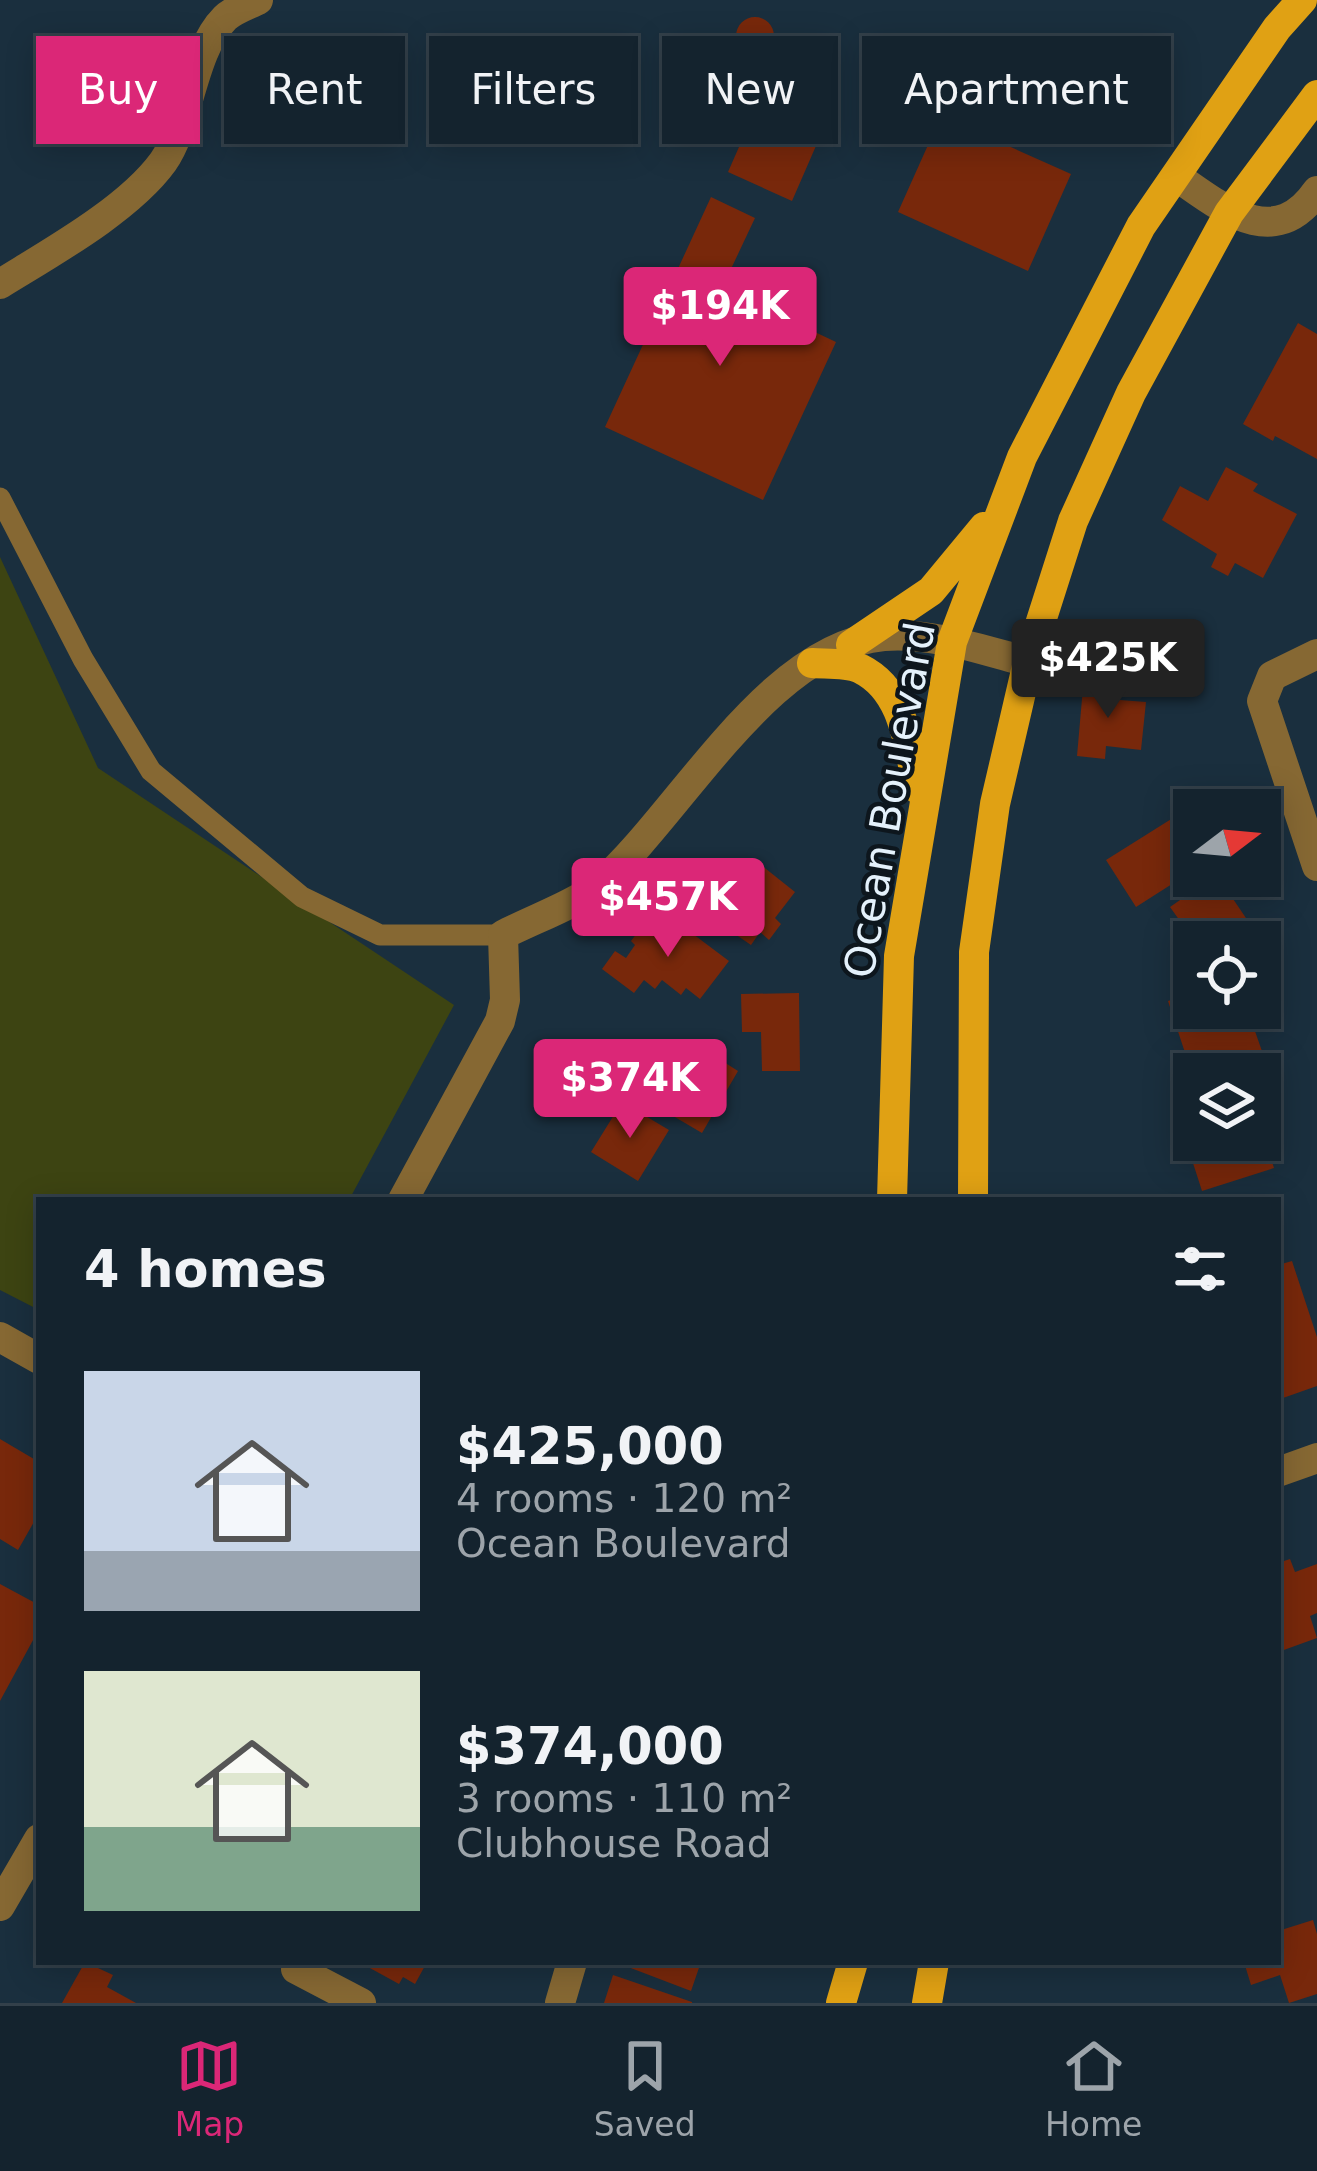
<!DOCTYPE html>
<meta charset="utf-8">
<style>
:root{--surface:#14232e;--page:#1d2b36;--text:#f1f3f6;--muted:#9da4aa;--line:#33404a;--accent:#db2777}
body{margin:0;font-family:"DejaVu Sans",sans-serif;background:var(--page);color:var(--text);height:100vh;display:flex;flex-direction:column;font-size:45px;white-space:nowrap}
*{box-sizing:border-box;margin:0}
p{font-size:39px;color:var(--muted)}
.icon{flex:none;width:66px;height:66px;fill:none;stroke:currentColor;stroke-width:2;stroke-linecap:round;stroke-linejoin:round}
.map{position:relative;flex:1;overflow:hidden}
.drawer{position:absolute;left:36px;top:1197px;width:1245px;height:768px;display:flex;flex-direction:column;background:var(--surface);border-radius:0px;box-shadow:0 6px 30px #0003,0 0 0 3px var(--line)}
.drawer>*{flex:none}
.banner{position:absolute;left:36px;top:36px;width:1245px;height:108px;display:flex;gap:24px}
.needle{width:78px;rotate:74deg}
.tools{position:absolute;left:1173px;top:789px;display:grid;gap:24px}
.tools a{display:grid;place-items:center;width:108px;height:108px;border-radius:0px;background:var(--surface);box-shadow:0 6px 30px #0003,0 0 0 3px var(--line);font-size:60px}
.price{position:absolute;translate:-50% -102px;padding:0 27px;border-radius:12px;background:var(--accent);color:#fff;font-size:39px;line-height:78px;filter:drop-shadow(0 3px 6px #0008)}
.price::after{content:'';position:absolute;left:50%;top:72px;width:36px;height:27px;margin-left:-18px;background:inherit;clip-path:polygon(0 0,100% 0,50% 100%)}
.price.selected{background:#222;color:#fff}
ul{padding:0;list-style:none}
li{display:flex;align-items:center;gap:36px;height:300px;padding:0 48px}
li span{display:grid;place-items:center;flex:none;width:336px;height:240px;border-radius:0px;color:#555}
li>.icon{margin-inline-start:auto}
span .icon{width:144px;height:144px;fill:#fffc;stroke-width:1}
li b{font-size:51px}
h2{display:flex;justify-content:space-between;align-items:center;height:144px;padding:0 48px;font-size:51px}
.chip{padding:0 42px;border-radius:0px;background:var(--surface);box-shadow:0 6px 30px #0003,0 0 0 3px var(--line);font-size:42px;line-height:108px}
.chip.selected{background:var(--accent);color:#fff}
.menu{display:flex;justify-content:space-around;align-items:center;height:168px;border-top:3px solid var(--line);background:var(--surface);font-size:33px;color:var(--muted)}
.menu a{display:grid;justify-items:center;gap:6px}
.menu .selected{color:var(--accent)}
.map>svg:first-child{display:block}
</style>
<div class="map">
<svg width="1317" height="2003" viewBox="0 0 1317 2003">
<rect width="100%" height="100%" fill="#1a2f3e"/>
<path fill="#3d4412" d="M 0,557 L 98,768 L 454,1005 L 349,1200 L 39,1200 L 39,1310 L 0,1290 Z"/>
<path fill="#78280b" d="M736 36a19 19 0 1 1 38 0a19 19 0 1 1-38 0Z
M721 69a17 17 0 1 1 34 0a17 17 0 1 1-34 0Z
M 775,65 L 839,93 L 792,201 L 728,172 Z
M704 102a17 17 0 1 1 34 0a17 17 0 1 1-34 0Z
M 941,116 L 1071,174 L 1028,271 L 898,212 Z
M 711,197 L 755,218 L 722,288 L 836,342 L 763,500 L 605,427 Z
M 1298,323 L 1317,334 L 1317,459 L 1275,436 L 1273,441 L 1243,424 Z
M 1226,467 L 1258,484 L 1253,491 L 1297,514 L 1263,578 L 1235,563 L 1228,576 L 1211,567 L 1217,554 L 1162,520 L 1180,486 L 1208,501 Z
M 1084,676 L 1109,678 L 1107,699 L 1146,702 L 1141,750 L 1106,746 L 1105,759 L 1077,756 Z
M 1192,806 L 1194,870 L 1136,907 L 1106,860 Z
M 761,865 L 795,892 L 775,918 L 781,924 L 769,940 L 760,932 L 751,945 L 691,904 L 715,873 L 727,883 L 733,875 L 746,886 Z
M 1213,877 L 1219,886 L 1223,884 L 1252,927 L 1246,931 L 1254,942 L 1195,942 L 1170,907 Z
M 661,910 L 729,961 L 700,999 L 686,988 L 681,995 L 662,980 L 655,989 L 644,980 L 634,993 L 602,969 L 615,951 L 626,958 L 635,945 L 631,941 L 637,933 L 642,936 Z
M 1194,992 L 1194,1008 L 1260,1008 L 1262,1013 L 1250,1017 L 1263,1054 L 1203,1074 L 1192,1074 L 1168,1001 Z
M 799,993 L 800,1071 L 762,1071 L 761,1032 L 742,1032 L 741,994 Z
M 650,1054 L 697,1081 L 713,1055 L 738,1071 L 702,1133 L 629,1090 Z
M 622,1102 L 669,1130 L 638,1181 L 591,1152 Z
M 1194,1128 L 1194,1140 L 1260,1140 L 1261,1128 L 1274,1168 L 1202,1191 L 1183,1132 Z
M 1292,1261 L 1317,1337 L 1317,1386 L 1283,1398 L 1278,1384 L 1278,1265 Z
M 0,1439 L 39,1462 L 39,1513 L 18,1550 L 0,1539 Z
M 1290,1559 L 1295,1572 L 1317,1564 L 1317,1613 L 1310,1616 L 1317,1638 L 1281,1651 L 1278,1641 L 1278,1563 Z
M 0,1584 L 39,1605 L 39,1629 L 0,1701 Z
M 1313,1920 L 1317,1934 L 1317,1994 L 1289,2003 L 1280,1975 L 1251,1985 L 1244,1962 L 1278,1962 L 1278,1931 Z
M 85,1962 L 113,1975 L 107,1987 L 136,2003 L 62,2003 Z
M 359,1962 L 427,1962 L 415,1984 L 403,1977 L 399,1984 Z
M 615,1962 L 701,1962 L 691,1991 Z
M 613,1975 L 692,2002 L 692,2003 L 604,2003 Z"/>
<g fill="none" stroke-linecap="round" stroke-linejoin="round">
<path stroke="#866833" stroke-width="21" d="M 0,498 L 83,659 L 151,771 L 302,897 L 380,935 L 503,935"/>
<path stroke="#866833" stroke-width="30" d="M 1176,176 C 1221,207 1274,253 1317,191
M 0,284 C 50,253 128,210 163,162 C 189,126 191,52 225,18 C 233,10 248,5 258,0
M 1317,654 L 1272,676 L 1262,701 L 1317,866
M 403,1200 L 500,1021 L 505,1000 L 503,935 C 531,920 577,904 600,884 C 681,813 768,646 884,636 C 932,632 983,650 1028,662
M 0,1337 L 39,1359
M 1278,1472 L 1317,1458
M 0,1906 L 39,1839
M 296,1969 L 361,2003
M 560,2003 L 572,1962"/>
<path stroke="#e0a114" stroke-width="30" d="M 851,645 L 931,591 L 984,527
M 812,663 C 827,664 848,662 861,669 C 905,691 908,746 918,789
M 892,1200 L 899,956 L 952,642 L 1022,457 L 1141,226 L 1277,28 L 1302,0
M 973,1200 L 974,952 L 995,804 L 1028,662 L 1073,521 L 1131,393 L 1229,213 L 1317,95
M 841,2003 L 853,1962
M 927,2003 L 934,1962"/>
</g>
<g text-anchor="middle" stroke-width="9" stroke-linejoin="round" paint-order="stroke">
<g font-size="42" fill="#e4f1fb" stroke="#0d161d">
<text transform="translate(889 800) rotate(-80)" y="15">Ocean Boulevard</text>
</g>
</g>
</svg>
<div class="tools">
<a><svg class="needle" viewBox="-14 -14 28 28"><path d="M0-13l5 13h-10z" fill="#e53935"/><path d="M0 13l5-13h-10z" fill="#9da4aa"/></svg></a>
<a><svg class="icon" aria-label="locate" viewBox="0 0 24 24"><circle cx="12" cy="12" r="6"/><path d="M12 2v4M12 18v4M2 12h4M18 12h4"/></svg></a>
<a><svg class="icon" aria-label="layers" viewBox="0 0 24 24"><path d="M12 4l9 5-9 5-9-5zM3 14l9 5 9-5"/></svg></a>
</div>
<b class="price" style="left:720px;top:369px">$194K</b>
<b class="price selected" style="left:1108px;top:721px">$425K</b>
<b class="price" style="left:668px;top:960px">$457K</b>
<b class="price" style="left:630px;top:1141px">$374K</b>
<div class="banner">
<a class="chip selected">Buy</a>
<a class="chip">Rent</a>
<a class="chip">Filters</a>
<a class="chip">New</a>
<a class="chip">Apartment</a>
</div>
<section class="drawer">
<h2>4 homes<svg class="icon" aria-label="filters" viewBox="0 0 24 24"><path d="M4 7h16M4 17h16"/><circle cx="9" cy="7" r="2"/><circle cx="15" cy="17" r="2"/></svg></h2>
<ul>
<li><span style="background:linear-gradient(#c9d6e8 75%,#9aa5b1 0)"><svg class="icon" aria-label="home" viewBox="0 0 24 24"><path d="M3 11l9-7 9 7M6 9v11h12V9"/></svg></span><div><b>$425,000</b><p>4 rooms · 120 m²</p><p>Ocean Boulevard</p></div></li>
<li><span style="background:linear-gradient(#dfe7d0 65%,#7fa58c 0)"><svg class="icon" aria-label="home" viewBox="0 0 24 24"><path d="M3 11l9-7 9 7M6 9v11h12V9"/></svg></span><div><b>$374,000</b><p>3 rooms · 110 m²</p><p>Clubhouse Road</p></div></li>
</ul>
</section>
</div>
<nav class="menu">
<a class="selected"><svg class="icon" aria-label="map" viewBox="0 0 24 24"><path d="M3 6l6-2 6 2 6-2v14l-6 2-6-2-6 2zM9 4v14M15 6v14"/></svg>Map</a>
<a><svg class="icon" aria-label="saved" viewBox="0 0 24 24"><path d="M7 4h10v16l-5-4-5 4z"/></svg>Saved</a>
<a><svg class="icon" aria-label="home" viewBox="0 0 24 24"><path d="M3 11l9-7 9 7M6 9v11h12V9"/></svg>Home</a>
</nav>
